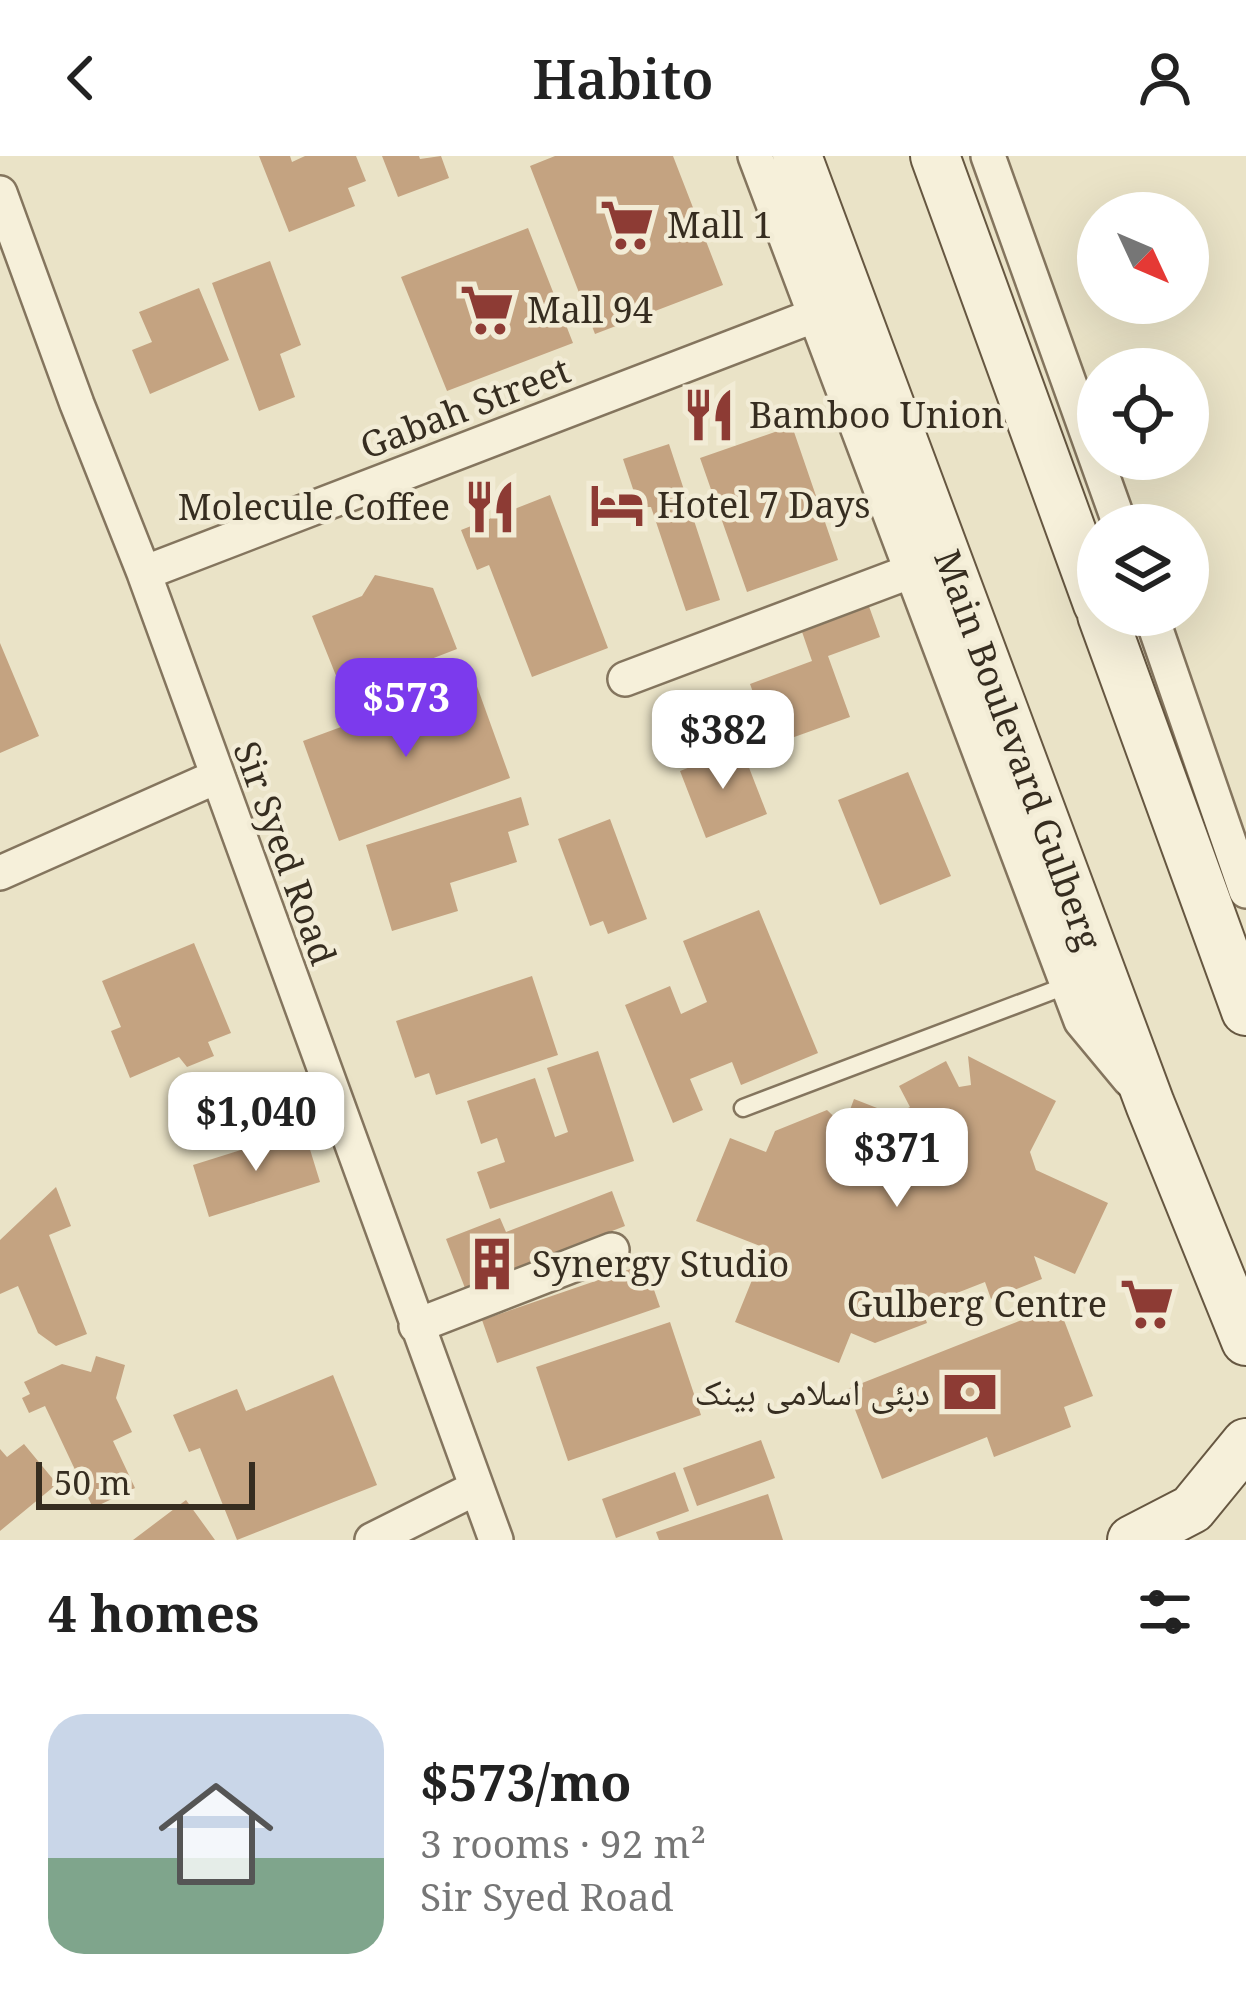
<!DOCTYPE html>
<meta charset="utf-8">
<style>
:root{--surface:#fff;--page:#f2f2f2;--text:#222;--muted:#767676;--accent:#7c3aed}
body{margin:0;font-family:"Noto Serif","Noto Naskh Arabic",serif;background:var(--page);color:var(--text);height:100vh;display:flex;flex-direction:column;font-size:45px;white-space:nowrap}
*{box-sizing:border-box;margin:0}
p{font-size:39px;color:var(--muted)}
.icon{flex:none;width:66px;height:66px;fill:none;stroke:currentColor;stroke-width:2;stroke-linecap:round;stroke-linejoin:round}
.map{position:relative;height:1384px;overflow:hidden}
.side{display:flex;flex-direction:column;background:var(--surface);flex:1}
.side>*{flex:none}
.needle{width:78px;rotate:134deg}
.controls{position:absolute;left:1077px;top:36px;display:grid;gap:24px}
.controls a{display:grid;place-items:center;width:132px;height:132px;border-radius:50%;background:var(--surface);box-shadow:0 12px 48px #0002;font-size:60px}
.scale{position:absolute;left:36px;bottom:30px;width:219px;box-sizing:border-box;padding-left:12px;border:6px solid #362d20;border-top:0;font-size:33px;line-height:42px;white-space:nowrap;color:#362d20;-webkit-text-stroke:9px #f2ecd6;paint-order:stroke}
.price{position:absolute;translate:-50% -102px;padding:0 27px;border-radius:24px;background:#fff;color:#222;font-size:39px;line-height:78px;filter:drop-shadow(0 3px 6px #0008)}
.price::after{content:'';position:absolute;left:50%;top:72px;width:36px;height:27px;margin-left:-18px;background:inherit;clip-path:polygon(0 0,100% 0,50% 100%)}
.price.on{background:var(--accent);color:#fff}
ul{padding:0;list-style:none}
li{display:flex;align-items:center;gap:36px;height:300px;padding:0 48px}
li span{display:grid;place-items:center;flex:none;width:336px;height:240px;border-radius:36px;color:#555}
li>.icon{margin-inline-start:auto}
span .icon{width:144px;height:144px;fill:#fffc;stroke-width:1}
li b{font-size:51px}
h2{display:flex;justify-content:space-between;align-items:center;height:144px;padding:0 48px;font-size:51px}
header{display:flex;justify-content:space-between;align-items:center;height:156px;padding:0 48px;background:var(--surface);font-size:54px;font-weight:600}
.map>svg:first-child{display:block}
</style>
<header><svg class="icon" aria-label="back" viewBox="0 0 24 24"><path d="M15 5l-7 7 7 7"/></svg>Habito<svg class="icon" aria-label="person" viewBox="0 0 24 24"><circle cx="12" cy="8" r="4"/><path d="M4 21q1-7 8-7t8 7"/></svg></header>
<div class="map">
<svg width="1246" height="1384" viewBox="0 0 1246 1384">
<rect width="100%" height="100%" fill="#eae3c7"/>
<path fill="#c4a381" d="M 259,0 L 290,0 L 292,6 L 305,0 L 356,0 L 366,25 L 348,32 L 355,50 L 289,76 Z
M 382,0 L 419,0 L 420,3 L 441,0 L 449,22 L 398,41 Z
M 555,0 L 673,0 L 723,129 L 595,178 L 530,10 Z
M 528,72 L 573,187 L 447,235 L 401,121 Z
M 270,105 L 301,189 L 280,198 L 295,241 L 259,255 L 212,127 Z
M 199,132 L 229,204 L 150,238 L 132,194 L 152,186 L 139,156 Z
M 792,270 L 838,404 L 747,436 L 700,302 Z
M 669,288 L 720,444 L 686,455 L 651,351 L 639,351 L 623,303 Z
M 550,339 L 608,492 L 532,521 L 489,409 L 477,414 L 461,374 Z
M 375,419 L 433,432 L 457,493 L 343,537 L 312,460 L 362,440 Z
M 866,442 L 880,481 L 828,500 L 850,561 L 772,589 L 750,528 L 812,505 L 799,467 Z
M 0,487 L 39,580 L 0,597 Z
M 474,522 L 510,622 L 339,685 L 303,585 Z
M 741,591 L 767,658 L 706,682 L 680,615 Z
M 908,616 L 951,720 L 880,749 L 838,644 Z
M 521,641 L 529,669 L 508,676 L 517,706 L 450,727 L 458,755 L 392,775 L 366,689 Z
M 610,663 L 647,763 L 608,778 L 603,765 L 590,770 L 558,683 Z
M 759,754 L 818,897 L 741,929 L 732,906 L 690,923 L 703,954 L 673,967 L 625,849 L 670,830 L 681,858 L 707,846 L 683,785 Z
M 194,787 L 231,877 L 208,886 L 214,900 L 187,911 L 179,901 L 130,922 L 111,875 L 121,871 L 102,825 Z
M 532,820 L 558,899 L 436,939 L 429,917 L 415,922 L 396,865 Z
M 598,895 L 634,1005 L 490,1053 L 477,1016 L 505,1006 L 497,982 L 481,988 L 467,945 L 535,922 L 555,981 L 568,976 L 547,912 Z
M 968,900 L 1056,945 L 1030,996 L 1036,1014 L 1108,1047 L 1075,1118 L 1034,1100 L 1042,1123 L 991,1143 L 985,1126 L 921,1151 L 927,1167 L 875,1187 L 851,1177 L 839,1207 L 735,1166 L 765,1092 L 696,1065 L 730,982 L 766,996 L 775,975 L 827,954 L 844,970 L 854,943 L 895,959 L 910,951 L 899,930 L 946,905 L 959,931 L 971,929 Z
M 304,974 L 320,1026 L 209,1061 L 193,1009 Z
M 56,1031 L 71,1070 L 49,1079 L 87,1178 L 56,1190 L 38,1177 L 18,1130 L 0,1138 L 0,1084 Z
M 612,1035 L 625,1070 L 465,1132 L 446,1083 L 500,1062 L 506,1076 Z
M 645,1108 L 660,1151 L 497,1207 L 482,1164 Z
M 1047,1154 L 1062,1159 L 1093,1240 L 1064,1251 L 1071,1271 L 994,1301 L 987,1281 L 882,1323 L 847,1233 Z
M 670,1166 L 701,1259 L 568,1305 L 536,1211 Z
M 96,1200 L 125,1209 L 116,1242 L 132,1276 L 113,1285 L 135,1332 L 93,1352 L 45,1250 L 29,1257 L 22,1242 L 30,1238 L 24,1226 L 62,1208 L 91,1216 Z
M 333,1219 L 377,1329 L 237,1384 L 200,1292 L 189,1296 L 173,1259 L 237,1233 L 246,1255 Z
M 761,1284 L 775,1322 L 697,1350 L 683,1312 Z
M 24,1288 L 57,1328 L 0,1375 L 0,1293 L 7,1301 Z
M 675,1316 L 689,1355 L 616,1382 L 602,1343 Z
M 768,1338 L 783,1384 L 659,1384 L 656,1376 Z
M 186,1344 L 215,1384 L 133,1384 Z"/>
<g fill="none" stroke-linecap="round" stroke-linejoin="round">
<defs>
<path id="lane" d="M 743,952 L 1068,829"/>
<path id="street" d="M 755,0 L 1081,865 L 1130,924
M 988,0 L 1120,369
M 0,37 L 77,248 L 144,417 L 496,1384
M 144,417 L 813,160
M 1151,459 L 1246,735
M 625,523 L 909,416
M 0,717 L 216,621
M 416,1170 L 612,1094
M 372,1384 L 476,1332"/>
<path id="secondary" d="M 797,0 L 1150,948 L 1246,1185
M 935,0 L 1098,448
M 1102,459 L 1246,855
M 1132,1384 L 1192,1353 L 1246,1287"/>
</defs>
<use href="#lane" stroke="#84755e" stroke-width="21"/>
<use href="#street" stroke="#84755e" stroke-width="38"/>
<use href="#secondary" stroke="#665741" stroke-width="52"/>
<use href="#lane" stroke="#f6f0da" stroke-width="16"/>
<use href="#street" stroke="#f6f0da" stroke-width="33"/>
<use href="#secondary" stroke="#f6f0da" stroke-width="48"/>
</g>
<defs>
<symbol id="supermarket-bare" viewBox="-9 -9 18 18"><path d="M-6-5.5h2.5l.6 2H6L4.5 2H-2.5L-4.4-4H-6ZM-1.5 3.2a1.3 1.3 0 1 0 .1 0ZM3 3.2a1.3 1.3 0 1 0 .1 0Z" fill="#8d3b34" stroke="#f2ecd6" stroke-width="2.5" paint-order="stroke"/></symbol>
<symbol id="restaurant-bare" viewBox="-9 -9 18 18"><path d="M-5-6h1v4h1v-4h1v4h1v-4h1v5L-1.5 .5V6h-2V.5L-5-1ZM5-6V6H3V1.5H1.5Q1.5-4 5-6Z" fill="#8d3b34" stroke="#f2ecd6" stroke-width="2.5" paint-order="stroke"/></symbol>
<symbol id="hotel-bare" viewBox="-9 -9 18 18"><path d="M-6-4.5h1.5V1H6V5H4.5V3h-9V5H-6ZM-4 0a1.8 1.8 0 1 1 3.6 0ZM.5 0V-2.5h3Q6-2.5 6 0Z" fill="#8d3b34" stroke="#f2ecd6" stroke-width="2.5" paint-order="stroke"/></symbol>
<symbol id="building-bare" viewBox="-9 -9 18 18"><path d="M-4-6H4V6H1V3H-1V6H-4ZM-2.5-4.3h1.7v1.8h-1.7ZM.8-4.3h1.7v1.8H.8ZM-2.5-1h1.7V.8h-1.7ZM.8-1h1.7V.8H.8Z" fill="#8d3b34" stroke="#f2ecd6" stroke-width="2.5" paint-order="stroke"/></symbol>
<symbol id="bank-bare" viewBox="-9 -9 18 18"><path d="M-6-4H6V4H-6ZM0-2.3a2.3 2.3 0 1 0 0 4.6a2.3 2.3 0 1 0 0-4.6Z" fill="#8d3b34" stroke="#f2ecd6" stroke-width="2.5" paint-order="stroke"/></symbol>
</defs>
<g fill-rule="evenodd">
<use href="#supermarket-bare" x="589" y="31" width="76" height="76"/>
<use href="#supermarket-bare" x="449" y="116" width="76" height="76"/>
<use href="#restaurant-bare" x="671" y="221" width="76" height="76"/>
<use href="#hotel-bare" x="579" y="311" width="76" height="76"/>
<use href="#restaurant-bare" x="452" y="313" width="76" height="76"/>
<use href="#building-bare" x="454" y="1070" width="76" height="76"/>
<use href="#supermarket-bare" x="1109" y="1110" width="76" height="76"/>
<use href="#bank-bare" x="932" y="1198" width="76" height="76"/>
</g>
<g text-anchor="middle" stroke-width="9" stroke-linejoin="round" paint-order="stroke">
<g font-size="36" fill="#362d20" stroke="#f2ecd6" text-anchor="start">
<text x="667" y="82">Mall 1</text>
<text x="527" y="167">Mall 94</text>
<text x="749" y="272">Bamboo Union</text>
<text x="657" y="362">Hotel 7 Days</text>
<text x="450" y="364" text-anchor="end">Molecule Coffee</text>
<text x="532" y="1121">Synergy Studio</text>
<text x="1107" y="1161" text-anchor="end">Gulberg Centre</text>
<text x="930" y="1249" text-anchor="end">دبئی اسلامی بینک</text>
</g>
<g font-size="36" fill="#362d20" stroke="#f2ecd6">
<text transform="translate(465 252) rotate(-21)" y="13">Gabah Street</text>
<text transform="translate(1018 594) rotate(70)" y="13">Main Boulevard Gulberg</text>
<text transform="translate(285 697) rotate(70)" y="13">Sir Syed Road</text>
</g>
</g>
</svg>
<div class="controls">
<a><svg class="needle" viewBox="-14 -14 28 28"><path d="M0-13l5 13h-10z" fill="#e53935"/><path d="M0 13l5-13h-10z" fill="#767676"/></svg></a>
<a><svg class="icon" aria-label="locate" viewBox="0 0 24 24"><circle cx="12" cy="12" r="6"/><path d="M12 2v4M12 18v4M2 12h4M18 12h4"/></svg></a>
<a><svg class="icon" aria-label="layers" viewBox="0 0 24 24"><path d="M12 4l9 5-9 5-9-5zM3 14l9 5 9-5"/></svg></a>
</div>
<div class="scale">50 m</div>
<b class="price on" style="left:406px;top:604px">$573</b>
<b class="price" style="left:723px;top:636px">$382</b>
<b class="price" style="left:256px;top:1018px">$1,040</b>
<b class="price" style="left:897px;top:1054px">$371</b>
</div>
<section class="side">
<h2>4 homes<svg class="icon" aria-label="filters" viewBox="0 0 24 24"><path d="M4 7h16M4 17h16"/><circle cx="9" cy="7" r="2"/><circle cx="15" cy="17" r="2"/></svg></h2>
<ul>
<li><span style="background:linear-gradient(#c9d6e8 60%,#7fa58c 0)"><svg class="icon" aria-label="home" viewBox="0 0 24 24"><path d="M3 11l9-7 9 7M6 9v11h12V9"/></svg></span><div><b>$573/mo</b><p>3 rooms · 92 m²</p><p>Sir Syed Road</p></div></li>
</ul>
</section>
